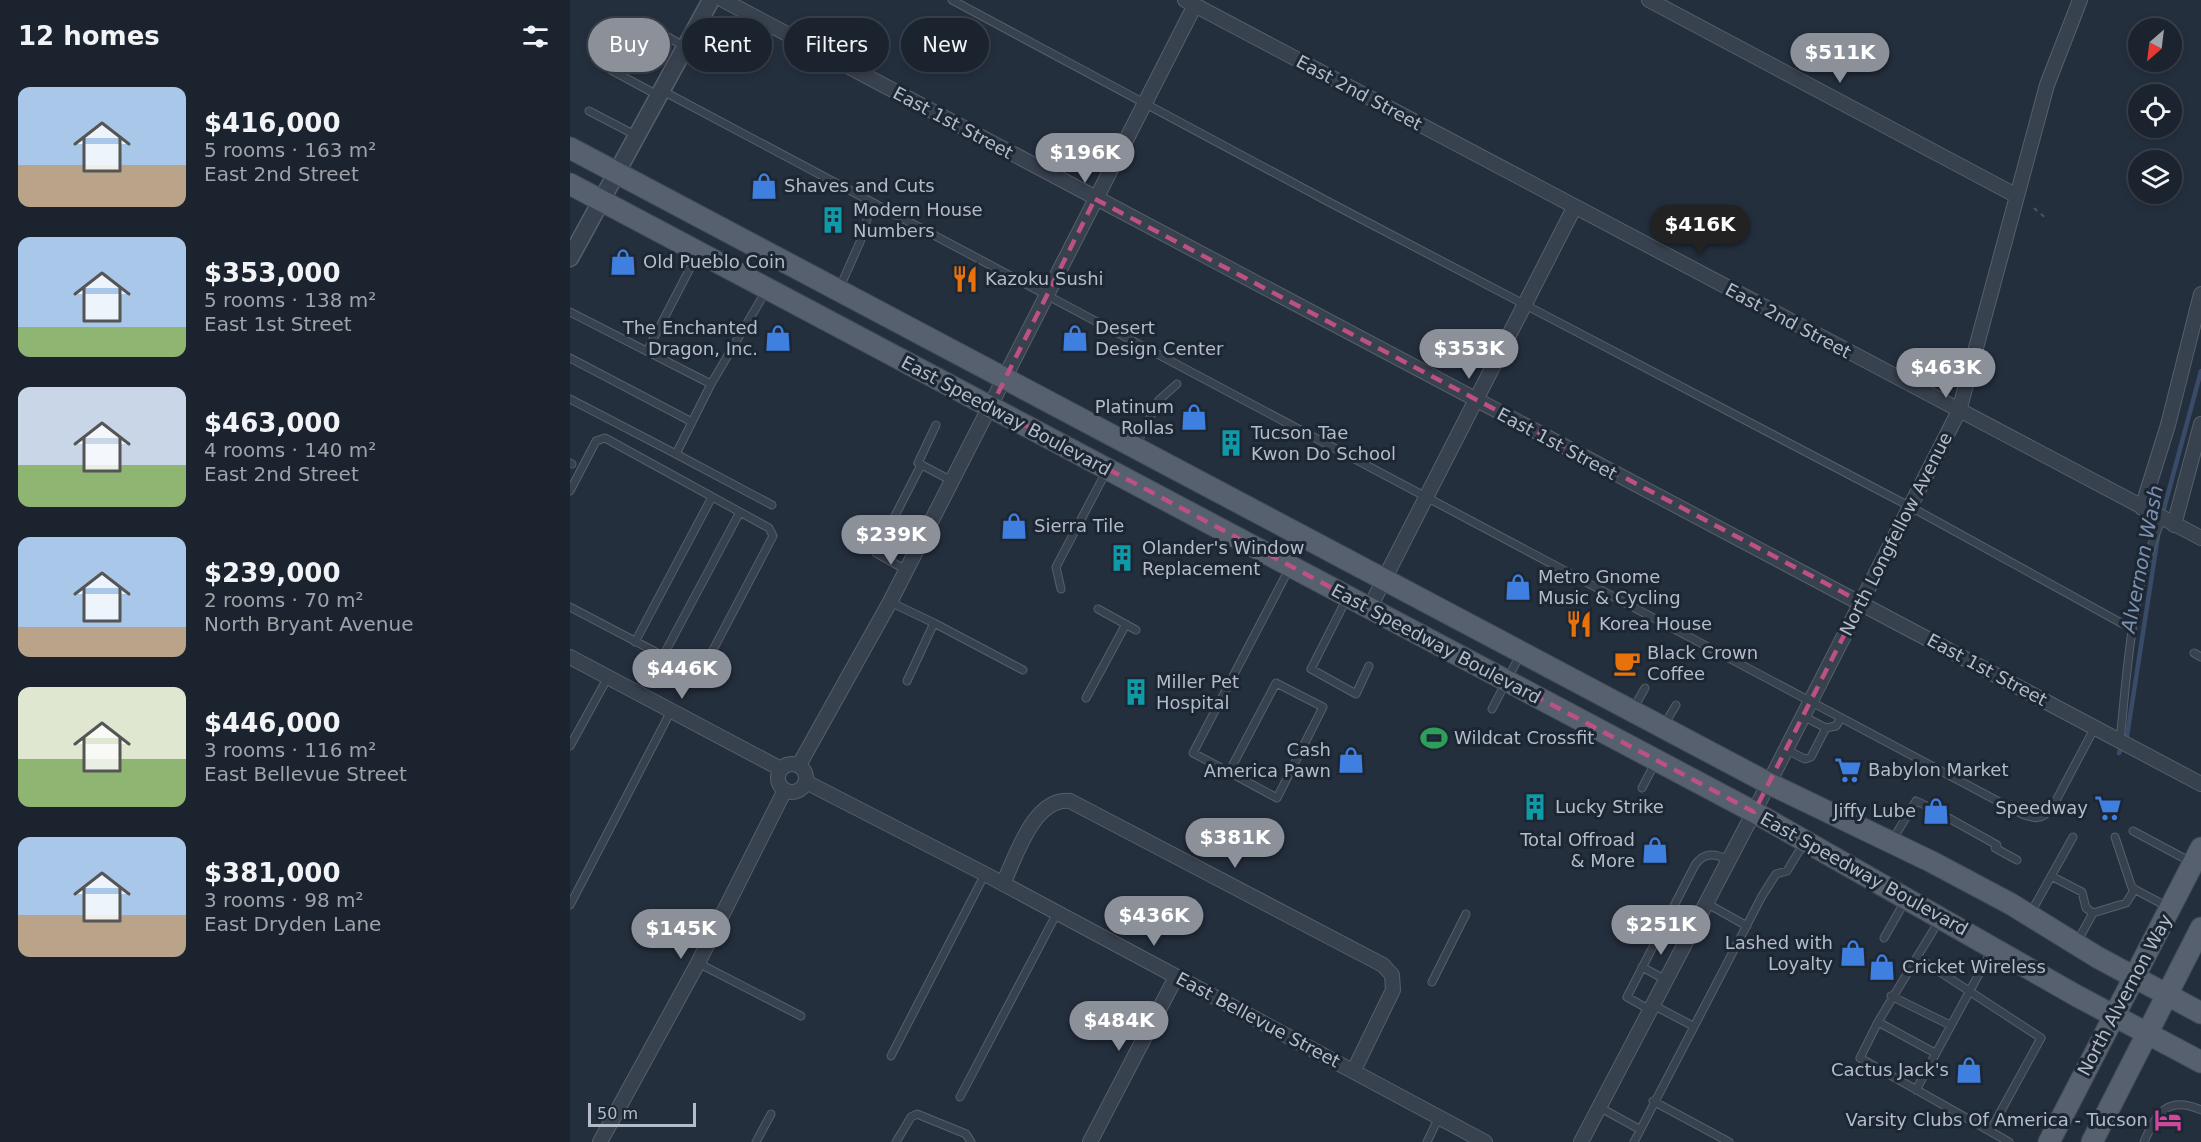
<!DOCTYPE html>
<meta charset="utf-8">
<style>
:root{--surface:#1b232e;--page:#242b36;--text:#f1f3f6;--muted:#a0a4aa;--line:#39404a;--accent:#8c9099}
body{margin:0;font-family:"DejaVu Sans",sans-serif;background:var(--page);color:var(--text);height:100vh;display:flex;flex-direction:column;font-size:22px;white-space:nowrap}
*{box-sizing:border-box;margin:0}
p{font-size:20px;color:var(--muted)}
.icon{flex:none;width:33px;height:33px;fill:none;stroke:currentColor;stroke-width:2;stroke-linecap:round;stroke-linejoin:round}
.map{position:relative;flex:1;overflow:hidden}
.panel{display:flex;flex-direction:column;background:var(--surface);width:570px}
.panel>*{flex:none}
.guide{position:absolute;left:18px;top:18px;width:570px;height:54px;display:flex;gap:12px}
.needle{width:39px;rotate:208deg}
.fabs{position:absolute;left:1558px;top:18px;display:grid;gap:12px}
.fabs a{display:grid;place-items:center;width:54px;height:54px;border-radius:50%;background:var(--surface);box-shadow:0 3px 9px #0003,0 0 0 2px var(--line);font-size:30px}
.scale{position:absolute;left:18px;bottom:15px;width:108px;box-sizing:border-box;padding-left:6px;border:3px solid #b4bcc9;border-top:0;font-size:16px;line-height:21px;white-space:nowrap;color:#b4bcc9;-webkit-text-stroke:4px #1d2633;paint-order:stroke}
.price{position:absolute;translate:-50% -51px;padding:0 14px;border-radius:21px;background:var(--accent);color:#fff;font-size:20px;line-height:39px;filter:drop-shadow(0 2px 3px #0008)}
.price::after{content:'';position:absolute;left:50%;top:36px;width:18px;height:14px;margin-left:-9px;background:inherit;clip-path:polygon(0 0,100% 0,50% 100%)}
.price.on{background:#222;color:#fff}
ul{padding:0;list-style:none}
li{display:flex;align-items:center;gap:18px;height:150px;padding:0 18px}
li span{display:grid;place-items:center;flex:none;width:168px;height:120px;border-radius:12px;color:#555}
li>.icon{margin-inline-start:auto}
span .icon{width:72px;height:72px;fill:#fffc;stroke-width:1}
li b{font-size:26px}
h2{display:flex;justify-content:space-between;align-items:center;height:72px;padding:0 18px;font-size:26px}
.chip{padding:0 21px;border-radius:27px;background:var(--surface);box-shadow:0 3px 9px #0003,0 0 0 2px var(--line);font-size:21px;line-height:54px}
.chip.on{background:var(--accent);color:#fff}
main{display:flex;flex:1;min-height:0}
.map>svg:first-child{display:block}
</style>
<main>
<section class="panel">
<h2>12 homes<svg class="icon" aria-label="filters" viewBox="0 0 24 24"><path d="M4 7h16M4 17h16"/><circle cx="9" cy="7" r="2"/><circle cx="15" cy="17" r="2"/></svg></h2>
<ul>
<li><span style="background:linear-gradient(#a9c7e8 65%,#b9a48a 0)"><svg class="icon" aria-label="home" viewBox="0 0 24 24"><path d="M3 11l9-7 9 7M6 9v11h12V9"/></svg></span><div><b>$416,000</b><p>5 rooms · 163 m²</p><p>East 2nd Street</p></div></li>
<li><span style="background:linear-gradient(#a9c7e8 75%,#8fb573 0)"><svg class="icon" aria-label="home" viewBox="0 0 24 24"><path d="M3 11l9-7 9 7M6 9v11h12V9"/></svg></span><div><b>$353,000</b><p>5 rooms · 138 m²</p><p>East 1st Street</p></div></li>
<li><span style="background:linear-gradient(#c9d6e8 65%,#8fb573 0)"><svg class="icon" aria-label="home" viewBox="0 0 24 24"><path d="M3 11l9-7 9 7M6 9v11h12V9"/></svg></span><div><b>$463,000</b><p>4 rooms · 140 m²</p><p>East 2nd Street</p></div></li>
<li><span style="background:linear-gradient(#a9c7e8 75%,#b9a48a 0)"><svg class="icon" aria-label="home" viewBox="0 0 24 24"><path d="M3 11l9-7 9 7M6 9v11h12V9"/></svg></span><div><b>$239,000</b><p>2 rooms · 70 m²</p><p>North Bryant Avenue</p></div></li>
<li><span style="background:linear-gradient(#dfe7d0 60%,#8fb573 0)"><svg class="icon" aria-label="home" viewBox="0 0 24 24"><path d="M3 11l9-7 9 7M6 9v11h12V9"/></svg></span><div><b>$446,000</b><p>3 rooms · 116 m²</p><p>East Bellevue Street</p></div></li>
<li><span style="background:linear-gradient(#a9c7e8 65%,#b9a48a 0)"><svg class="icon" aria-label="home" viewBox="0 0 24 24"><path d="M3 11l9-7 9 7M6 9v11h12V9"/></svg></span><div><b>$381,000</b><p>3 rooms · 98 m²</p><p>East Dryden Lane</p></div></li>
</ul>
</section>
<div class="map">
<svg width="1631" height="1142" viewBox="0 0 1631 1142">
<rect width="100%" height="100%" fill="#242f3e"/>
<g fill="none" stroke-linecap="round" stroke-linejoin="round">
<path stroke="#394c67" stroke-width="4.5" d="M 1592,516 L 1631,371
M 1549,753 L 1557,736 L 1588,536"/>
<defs>
<path id="service" d="M 382,0 L 757,201 L 1339,506 L 1562,629
M 86,30 L 115,47
M 41,70 L 89,96
M 93,91 L 1452,814 C 1465,819 1470,820 1481,810 L 1525,727
M 19,111 L 67,136
M 270,287 L 290,242 L 302,203
M 0,312 L 141,384 L 106,454 L 0,399
M 77,351 L 127,255
M 0,358 L 122,422
M 141,384 L 196,291
M 366,425 L 348,463 L 382,481
M 566,445 L 589,400 L 607,384
M 106,454 L 202,505
M 0,463 L 2,464
M 0,491 L 26,441 L 35,438 L 199,528 L 203,536 L 134,667 L 129,672 L 122,671 L 0,607
M 336,570 L 306,553 L 351,465
M 491,589 L 486,567 L 536,472
M 776,600 L 741,669 L 786,694 L 799,666
M 320,602 L 364,623 L 337,681
M 528,609 L 566,630
M 364,623 L 453,670
M 65,642 L 142,497
M 1624,653 L 1631,657
M 93,656 L 170,512
M 516,698 L 556,624
M 922,709 L 950,655
M 1063,709 L 1075,688
M 1094,725 L 1106,705
M 1256,728 L 1266,726 L 1271,718
M 1550,741 C 1558,664 1561,590 1592,518
M 0,746 L 38,677
M 1215,749 L 1235,759 L 1241,757 L 1256,728 L 1233,716
M 659,772 L 707,798 L 753,707 L 706,683 L 659,772 L 623,753 L 719,569
M 1072,788 L 1085,763
M 1375,816 L 1427,845
M 1563,831 L 1621,862
M 1545,837 L 1562,888 L 1598,907
M 1323,839 L 1346,801 L 1357,806
M 1425,848 L 1447,860
M 1481,876 L 1512,892 L 1516,908 L 1523,913
M 1136,903 L 1177,926
M 0,905 L 101,711
M 1460,914 L 1503,837
M 1369,921 L 1347,957 L 1471,1038 L 1420,1131
M 1314,938 L 1335,901
M 1507,942 L 1523,913 L 1556,903 L 1565,889
M 1347,957 L 1308,1022 L 1365,1053
M 128,963 L 231,1016
M 1072,967 L 1096,980
M 862,982 L 896,914
M 1321,996 L 1380,1025
M 1083,1005 L 1123,1026
M 1080,1010 L 1057,997 L 1125,865 C 1134,852 1145,853 1159,860
M 1308,1022 L 1290,1058 L 1439,1142
M 321,1056 L 415,874
M 1346,1090 L 1422,950
M 390,1097 L 487,913
M 1083,1101 L 1159,1142
M 1029,1107 L 1069,1129
M 186,1142 L 201,1114
M 326,1142 L 341,1117 L 347,1114 L 396,1134 L 401,1142
M 857,1142 L 869,1117
M 1064,1142 L 1192,896 L 1206,874 L 1217,871 L 1234,843
M 1574,1142 C 1586,1114 1597,1095 1631,1110"/>
<path id="minor" d="M 153,0 L 1631,784
M 615,0 L 1631,538
M 1079,0 L 1447,196
M 1572,508 L 1598,425 L 1631,294
M 1604,525 L 1631,424
M 799,609 L 1004,208
M 0,657 L 211,769
M208 778a14 14 0 1 1 28 0a14 14 0 1 1-28 0Z
M 229,765 L 320,602 L 625,5
M 236,782 L 415,874 L 915,1142
M 433,884 C 446,856 464,797 500,801 L 813,965 L 822,975 L 823,990 L 784,1070
M 30,1142 L 128,963 L 215,790
M 520,1142 L 606,977
M 1011,1142 L 1184,812 L 1389,411 L 1477,85 L 1510,0"/>
<path id="tertiary" d="M 0,258 L 141,0"/>
<path id="primary" d="M 0,148 L 1198,783 L 1362,862 L 1441,904 L 1527,957 L 1631,1013
M 0,184 L 1184,812 L 1507,996 L 1631,1062
M 1479,1142 L 1631,848
M 1522,1142 L 1631,928"/>
</defs>
<use href="#service" stroke="#565f6c" stroke-width="9"/>
<use href="#minor" stroke="#565f6c" stroke-width="16"/>
<use href="#tertiary" stroke="#565f6c" stroke-width="19"/>
<use href="#primary" stroke="#414a57" stroke-width="23"/>
<path stroke="#44595c" stroke-width="2" stroke-dasharray="4.5 4.5" stroke-linecap="butt" d="M 1464,208 L 1477,219"/>
<use href="#service" stroke="#38414e" stroke-width="7"/>
<use href="#minor" stroke="#38414e" stroke-width="14"/>
<use href="#tertiary" stroke="#38414e" stroke-width="16"/>
<use href="#primary" stroke="#56606e" stroke-width="21"/>
</g>
<path fill="none" stroke="#bd5182" stroke-width="4.5" stroke-dasharray="12 8" stroke-linejoin="round" d="M 525,199 L 1291,602 L 1184,812 L 421,407 Z"/>
<defs>
<symbol id="shop-bare" viewBox="-9 -9 18 18"><path d="M-5-2.5h2.3a2.7 3.5 0 0 1 5.4 0H5L5.5 6h-11ZM-1.5-2.5h3a1.5 2.3 0 0 0-3 0Z" fill="#3f7fe0" stroke="#1d2633" stroke-width="2.5" paint-order="stroke"/></symbol>
<symbol id="building-bare" viewBox="-9 -9 18 18"><path d="M-4-6H4V6H1V3H-1V6H-4ZM-2.5-4.3h1.7v1.8h-1.7ZM.8-4.3h1.7v1.8H.8ZM-2.5-1h1.7V.8h-1.7ZM.8-1h1.7V.8H.8Z" fill="#0f9aa8" stroke="#1d2633" stroke-width="2.5" paint-order="stroke"/></symbol>
<symbol id="restaurant-bare" viewBox="-9 -9 18 18"><path d="M-5-6h1v4h1v-4h1v4h1v-4h1v5L-1.5 .5V6h-2V.5L-5-1ZM5-6V6H3V1.5H1.5Q1.5-4 5-6Z" fill="#e8710a" stroke="#1d2633" stroke-width="2.5" paint-order="stroke"/></symbol>
<symbol id="cafe-bare" viewBox="-9 -9 18 18"><path d="M-5.5-4.5H6V0H3Q3 3.5 0 3.5H-2.5Q-5.5 3.5-5.5 0ZM3-3.2v2h1.7v-2ZM-6 4.5H4V6H-6Z" fill="#e8710a" stroke="#1d2633" stroke-width="2.5" paint-order="stroke"/></symbol>
<symbol id="stadium-bare" viewBox="-9 -9 18 18"><path d="M0-5a6.5 5 0 1 0 0 10a6.5 5 0 1 0 0-10ZM-3.5-1.8h7v3.6h-7Z" fill="#2e9e5b" stroke="#1d2633" stroke-width="2.5" paint-order="stroke"/></symbol>
<symbol id="supermarket-bare" viewBox="-9 -9 18 18"><path d="M-6-5.5h2.5l.6 2H6L4.5 2H-2.5L-4.4-4H-6ZM-1.5 3.2a1.3 1.3 0 1 0 .1 0ZM3 3.2a1.3 1.3 0 1 0 .1 0Z" fill="#3f7fe0" stroke="#1d2633" stroke-width="2.5" paint-order="stroke"/></symbol>
<symbol id="hotel-bare" viewBox="-9 -9 18 18"><path d="M-6-4.5h1.5V1H6V5H4.5V3h-9V5H-6ZM-4 0a1.8 1.8 0 1 1 3.6 0ZM.5 0V-2.5h3Q6-2.5 6 0Z" fill="#d1479c" stroke="#1d2633" stroke-width="2.5" paint-order="stroke"/></symbol>
</defs>
<g fill-rule="evenodd">
<use href="#shop-bare" x="175" y="167" width="38" height="38"/>
<use href="#building-bare" x="244" y="201" width="38" height="38"/>
<use href="#shop-bare" x="34" y="243" width="38" height="38"/>
<use href="#restaurant-bare" x="376" y="260" width="38" height="38"/>
<use href="#shop-bare" x="189" y="319" width="38" height="38"/>
<use href="#shop-bare" x="486" y="319" width="38" height="38"/>
<use href="#shop-bare" x="605" y="398" width="38" height="38"/>
<use href="#building-bare" x="642" y="424" width="38" height="38"/>
<use href="#shop-bare" x="425" y="507" width="38" height="38"/>
<use href="#building-bare" x="533" y="539" width="38" height="38"/>
<use href="#shop-bare" x="929" y="568" width="38" height="38"/>
<use href="#restaurant-bare" x="990" y="605" width="38" height="38"/>
<use href="#cafe-bare" x="1038" y="644" width="38" height="38"/>
<use href="#building-bare" x="547" y="673" width="38" height="38"/>
<use href="#stadium-bare" x="845" y="719" width="38" height="38"/>
<use href="#shop-bare" x="762" y="741" width="38" height="38"/>
<use href="#supermarket-bare" x="1259" y="751" width="38" height="38"/>
<use href="#building-bare" x="946" y="788" width="38" height="38"/>
<use href="#supermarket-bare" x="1519" y="789" width="38" height="38"/>
<use href="#shop-bare" x="1347" y="792" width="38" height="38"/>
<use href="#shop-bare" x="1066" y="831" width="38" height="38"/>
<use href="#shop-bare" x="1264" y="934" width="38" height="38"/>
<use href="#shop-bare" x="1293" y="948" width="38" height="38"/>
<use href="#shop-bare" x="1380" y="1051" width="38" height="38"/>
<use href="#hotel-bare" x="1579" y="1101" width="38" height="38"/>
</g>
<g text-anchor="middle" stroke-width="6" stroke-linejoin="round" paint-order="stroke">
<g font-size="18" fill="#b4bcc9" stroke="#1d2633">
<text transform="translate(789 93) rotate(28)" y="6">East 2nd Street</text>
<text transform="translate(383 123) rotate(28)" y="6">East 1st Street</text>
<text transform="translate(1218 321) rotate(28)" y="6">East 2nd Street</text>
<text transform="translate(436 416) rotate(28)" y="6">East Speedway Boulevard</text>
<text transform="translate(987 444) rotate(28)" y="6">East 1st Street</text>
<text transform="translate(1326 534) rotate(-63)" y="6">North Longfellow Avenue</text>
<text transform="translate(866 644) rotate(28)" y="6">East Speedway Boulevard</text>
<text transform="translate(1417 670) rotate(28)" y="6">East 1st Street</text>
<text transform="translate(1294 874) rotate(29)" y="6">East Speedway Boulevard</text>
<text transform="translate(1555 995) rotate(-62)" y="6">North Alvernon Way</text>
<text transform="translate(688 1020) rotate(28)" y="6">East Bellevue Street</text>
</g>
<g font-size="18" fill="#b4bcc9" stroke="#1d2633" text-anchor="start">
<text x="214" y="192">Shaves and Cuts</text>
<text x="283" y="216">Modern House<tspan x="283" dy="21">Numbers</tspan></text>
<text x="73" y="268">Old Pueblo Coin</text>
<text x="415" y="285">Kazoku Sushi</text>
<text x="188" y="334" text-anchor="end">The Enchanted<tspan x="188" dy="21">Dragon, Inc.</tspan></text>
<text x="525" y="334">Desert<tspan x="525" dy="21">Design Center</tspan></text>
<text x="604" y="413" text-anchor="end">Platinum<tspan x="604" dy="21">Rollas</tspan></text>
<text x="681" y="439">Tucson Tae<tspan x="681" dy="21">Kwon Do School</tspan></text>
<text x="464" y="532">Sierra Tile</text>
<text x="572" y="554">Olander's Window<tspan x="572" dy="21">Replacement</tspan></text>
<text x="968" y="583">Metro Gnome<tspan x="968" dy="21">Music &amp; Cycling</tspan></text>
<text x="1029" y="630">Korea House</text>
<text x="1077" y="659">Black Crown<tspan x="1077" dy="21">Coffee</tspan></text>
<text x="586" y="688">Miller Pet<tspan x="586" dy="21">Hospital</tspan></text>
<text x="884" y="744">Wildcat Crossfit</text>
<text x="761" y="756" text-anchor="end">Cash<tspan x="761" dy="21">America Pawn</tspan></text>
<text x="1298" y="776">Babylon Market</text>
<text x="985" y="813">Lucky Strike</text>
<text x="1518" y="814" text-anchor="end">Speedway</text>
<text x="1346" y="817" text-anchor="end">Jiffy Lube</text>
<text x="1065" y="846" text-anchor="end">Total Offroad<tspan x="1065" dy="21">&amp; More</tspan></text>
<text x="1263" y="949" text-anchor="end">Lashed with<tspan x="1263" dy="21">Loyalty</tspan></text>
<text x="1332" y="973">Cricket Wireless</text>
<text x="1379" y="1076" text-anchor="end">Cactus Jack's</text>
<text x="1578" y="1126" text-anchor="end">Varsity Clubs Of America - Tucson</text>
</g>
<g font-size="20" font-style="italic" fill="#7c92b1" stroke="#1d2633">
<text transform="translate(1572 559) rotate(-79)" y="7">Alvernon Wash</text>
</g>
</g>
</svg>
<div class="fabs">
<a><svg class="needle" viewBox="-14 -14 28 28"><path d="M0-13l5 13h-10z" fill="#e53935"/><path d="M0 13l5-13h-10z" fill="#a0a4aa"/></svg></a>
<a><svg class="icon" aria-label="locate" viewBox="0 0 24 24"><circle cx="12" cy="12" r="6"/><path d="M12 2v4M12 18v4M2 12h4M18 12h4"/></svg></a>
<a><svg class="icon" aria-label="layers" viewBox="0 0 24 24"><path d="M12 4l9 5-9 5-9-5zM3 14l9 5 9-5"/></svg></a>
</div>
<div class="scale">50 m</div>
<b class="price" style="left:1270px;top:84px">$511K</b>
<b class="price" style="left:515px;top:184px">$196K</b>
<b class="price on" style="left:1130px;top:256px">$416K</b>
<b class="price" style="left:899px;top:380px">$353K</b>
<b class="price" style="left:1376px;top:399px">$463K</b>
<b class="price" style="left:321px;top:566px">$239K</b>
<b class="price" style="left:112px;top:700px">$446K</b>
<b class="price" style="left:665px;top:869px">$381K</b>
<b class="price" style="left:584px;top:947px">$436K</b>
<b class="price" style="left:1091px;top:956px">$251K</b>
<b class="price" style="left:111px;top:960px">$145K</b>
<b class="price" style="left:549px;top:1052px">$484K</b>
<div class="guide">
<a class="chip on">Buy</a>
<a class="chip">Rent</a>
<a class="chip">Filters</a>
<a class="chip">New</a>
</div>
</div>
</main>
